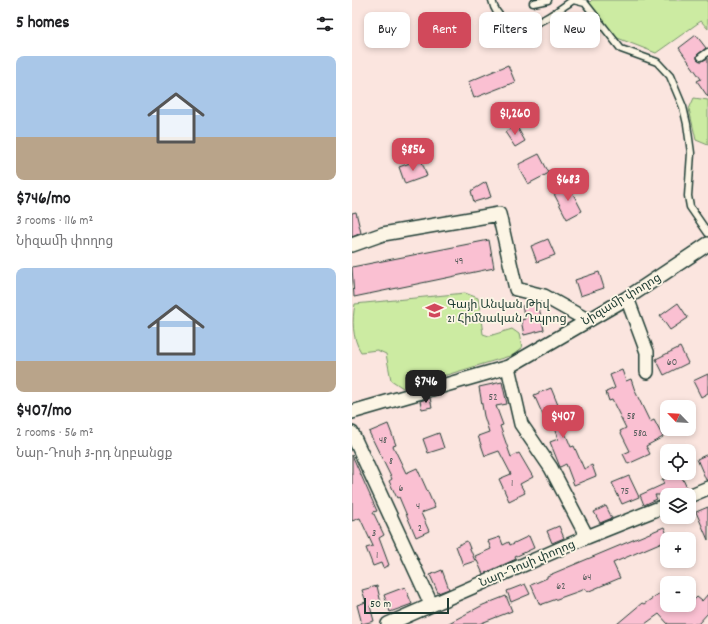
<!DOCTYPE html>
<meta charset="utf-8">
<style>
:root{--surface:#fff;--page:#f2f2f2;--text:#202124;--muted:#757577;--accent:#d1495b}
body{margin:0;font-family:Dekko,"Noto Sans Armenian",sans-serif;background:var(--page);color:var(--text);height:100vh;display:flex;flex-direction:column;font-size:15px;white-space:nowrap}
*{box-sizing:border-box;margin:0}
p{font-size:13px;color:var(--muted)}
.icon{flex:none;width:22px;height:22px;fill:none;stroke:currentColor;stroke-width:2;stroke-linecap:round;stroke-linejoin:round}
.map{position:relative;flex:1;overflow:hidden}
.details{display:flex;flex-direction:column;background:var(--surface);width:352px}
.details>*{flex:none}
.hud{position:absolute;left:12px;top:12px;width:284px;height:36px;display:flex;gap:8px}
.needle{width:26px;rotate:295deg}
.fabs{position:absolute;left:308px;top:400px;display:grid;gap:8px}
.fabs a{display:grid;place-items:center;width:36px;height:36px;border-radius:8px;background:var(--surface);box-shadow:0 2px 6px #0003;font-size:20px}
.scale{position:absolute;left:12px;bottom:10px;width:85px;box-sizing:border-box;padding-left:4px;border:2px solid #1f3d34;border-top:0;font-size:11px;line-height:14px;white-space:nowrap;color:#1f3d34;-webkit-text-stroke:3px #fcf5e5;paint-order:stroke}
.price{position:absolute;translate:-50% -34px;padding:0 9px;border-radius:8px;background:var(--accent);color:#fff;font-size:13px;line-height:26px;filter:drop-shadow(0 1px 2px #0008)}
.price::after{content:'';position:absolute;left:50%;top:24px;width:12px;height:9px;margin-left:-6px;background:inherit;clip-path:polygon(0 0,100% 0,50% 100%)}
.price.current{background:#222;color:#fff}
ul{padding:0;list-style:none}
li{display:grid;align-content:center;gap:8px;height:212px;padding:0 16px}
li span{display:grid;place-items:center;height:124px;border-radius:8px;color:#555}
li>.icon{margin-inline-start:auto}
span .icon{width:72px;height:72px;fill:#fffc;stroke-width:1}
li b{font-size:17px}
h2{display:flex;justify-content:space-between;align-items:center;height:48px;padding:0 16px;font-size:17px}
.pill{padding:0 14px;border-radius:8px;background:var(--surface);box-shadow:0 2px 6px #0003;font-size:14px;line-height:36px}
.pill.current{background:var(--accent);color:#fff}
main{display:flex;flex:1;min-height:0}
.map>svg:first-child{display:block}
</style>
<main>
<section class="details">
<h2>5 homes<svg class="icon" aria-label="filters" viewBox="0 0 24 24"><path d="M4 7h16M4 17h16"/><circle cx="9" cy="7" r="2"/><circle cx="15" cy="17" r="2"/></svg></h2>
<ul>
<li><span style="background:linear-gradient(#a9c7e8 65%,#b9a48a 0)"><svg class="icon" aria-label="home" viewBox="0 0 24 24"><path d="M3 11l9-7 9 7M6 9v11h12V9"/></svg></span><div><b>$746/mo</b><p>3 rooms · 116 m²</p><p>Նիզամի փողոց</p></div></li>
<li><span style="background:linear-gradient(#a9c7e8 75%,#b9a48a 0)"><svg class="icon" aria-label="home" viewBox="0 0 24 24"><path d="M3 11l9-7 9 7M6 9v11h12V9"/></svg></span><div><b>$407/mo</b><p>2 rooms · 56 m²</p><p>Նար-Դոսի 3-րդ նրբանցք</p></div></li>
</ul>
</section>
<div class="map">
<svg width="356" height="624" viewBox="0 0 356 624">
<rect width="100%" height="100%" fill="#fbe5df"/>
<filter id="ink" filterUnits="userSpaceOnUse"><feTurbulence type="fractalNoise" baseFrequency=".025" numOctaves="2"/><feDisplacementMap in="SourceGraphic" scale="8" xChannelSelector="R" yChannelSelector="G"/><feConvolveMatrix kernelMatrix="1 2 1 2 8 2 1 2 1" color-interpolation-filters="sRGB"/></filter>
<g filter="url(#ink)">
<path fill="#cceba2" stroke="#76946b" d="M 240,0 L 356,0 L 356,29 L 349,21 L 304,53 L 263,37 L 237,3 Z
M 342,98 L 356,100 L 356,145 L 344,140 L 337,109 Z
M 113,293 L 126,298 L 131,334 L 137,336 L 160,329 L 167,334 L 170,348 L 161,355 L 51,388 L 39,380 L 34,354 L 25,350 L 9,352 C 0,338 0,320 3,304 Z"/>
<path fill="#fac0d2" stroke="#1f3d34" d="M 344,35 L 354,48 L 345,55 L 345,59 L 350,61 L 356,58 L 356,97 L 345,81 L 349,79 L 327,48 Z
M 156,65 L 163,82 L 122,98 L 116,82 Z
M 164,125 L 173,141 L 163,147 L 153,132 Z
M 187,154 L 197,173 L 176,184 L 167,168 L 167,164 Z
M 69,159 L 75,176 L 53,184 L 47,167 Z
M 134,182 L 139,197 L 122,202 L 119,191 Z
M 217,186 L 230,211 L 215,219 L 202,194 Z
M 4,212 L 9,233 L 0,237 L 0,213 Z
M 196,239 L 203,255 L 185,262 L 179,246 Z
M 137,240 L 142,268 L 2,297 L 0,267 Z
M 247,272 L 252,288 L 228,296 L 223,280 Z
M 186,303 L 192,330 L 172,335 L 169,320 L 173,319 L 170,306 Z
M 326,303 L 336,318 L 318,330 L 308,316 Z
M 328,347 L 336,363 L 312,375 L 304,359 Z
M 270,370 L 274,381 L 279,379 L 283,391 L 298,422 L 302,420 L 311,437 L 294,446 L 298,454 L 276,464 L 271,454 L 278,451 L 268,431 L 274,428 L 260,400 L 257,401 L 254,392 L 263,388 L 258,375 Z
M 356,374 L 356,393 L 349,397 L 341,381 Z
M 150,382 L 155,404 L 144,406 L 151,425 L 148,426 L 159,457 L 167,453 L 181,477 L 168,484 L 173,493 L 157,501 L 147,479 L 159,474 L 147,451 L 133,456 L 126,436 L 137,432 L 132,416 L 127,387 Z
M 199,388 L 213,422 L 209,423 L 219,447 L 222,446 L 232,469 L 240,465 L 244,476 L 222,485 L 214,464 L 208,467 L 198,442 L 206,439 L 199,420 L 194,422 L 182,395 Z
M 78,398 L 80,407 L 70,409 L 68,401 Z
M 36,424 L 44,445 L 41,446 L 54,473 L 65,468 L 83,508 L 69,513 L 77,531 L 64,537 L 47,497 L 45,498 L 37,481 L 40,479 L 17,432 Z
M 87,433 L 92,448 L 76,453 L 71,439 Z
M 356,454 L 356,480 L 354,480 L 345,459 Z
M 0,455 L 25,511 L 21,512 L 32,535 L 27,538 L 37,565 L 31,568 L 29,563 L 21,566 L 14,548 L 21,546 L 8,518 L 0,521 Z
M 326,473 L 328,473 L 335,488 L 320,495 L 303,495 L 305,499 L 292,505 L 288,495 L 312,484 L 310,480 Z
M 277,476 L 287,497 L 270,504 L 260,483 Z
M 254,506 L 260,518 L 248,523 L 242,512 Z
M 356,507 L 356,540 L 344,512 Z
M 207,526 L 212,538 L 200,543 L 195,531 Z
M 312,527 L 317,539 L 261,563 L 268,578 L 235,592 L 233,589 L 188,605 L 179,585 L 195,578 L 195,576 Z
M 177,536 L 182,548 L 163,557 L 164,559 L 131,574 L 123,556 L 139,549 L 136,541 L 148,537 L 151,545 L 157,542 L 158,545 Z
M 115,541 L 123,561 L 111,565 L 104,546 Z
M 90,570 L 97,589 L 86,593 L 78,575 Z
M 173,584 L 178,594 L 159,602 L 155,591 Z
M 25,586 L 29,603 L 18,606 L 22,621 L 10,624 L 5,605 L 14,602 L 10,590 Z
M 53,587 L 60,604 L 38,612 L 32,595 Z
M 315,588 L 315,605 L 337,605 L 345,597 L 350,601 L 356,594 L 356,613 L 346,624 L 316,624 L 307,614 L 293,624 L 265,624 L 290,603 L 292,604 Z
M 154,596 L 160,611 L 127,624 L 95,624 L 131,605 Z"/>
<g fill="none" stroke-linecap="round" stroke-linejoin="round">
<defs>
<path id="lane" d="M 140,0 C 142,9 146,16 153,20 C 177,36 202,13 221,0 L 233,3 L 269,49 L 305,62 L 318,76 L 331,107 L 335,124 L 339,153 L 336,196 L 338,207 L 356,233
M 181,3 L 196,0
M 349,57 L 356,52"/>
<path id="street" d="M 0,245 L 31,234 L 147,214 L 164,289 L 192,296 L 235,320
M 275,298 L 295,352 L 295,372
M 156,367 L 169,424 L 199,468 L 235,537
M 0,412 L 156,367 L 275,298 L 356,244
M 0,433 L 79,604
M 337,496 L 356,488
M 36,624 L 235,537 L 315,505"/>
</defs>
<use href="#lane" stroke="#1f3d34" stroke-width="9"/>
<use href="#street" stroke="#1f3d34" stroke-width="16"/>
<use href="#lane" stroke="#fcf5e5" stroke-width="6"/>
<use href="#street" stroke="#fcf5e5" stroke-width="13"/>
</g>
</g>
<defs>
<symbol id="school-bare" viewBox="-9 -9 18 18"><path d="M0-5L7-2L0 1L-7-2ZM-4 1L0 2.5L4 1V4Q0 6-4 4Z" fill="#d1495b" stroke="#fcf5e5" stroke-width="2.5" paint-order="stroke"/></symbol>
</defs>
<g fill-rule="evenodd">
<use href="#school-bare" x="70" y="298" width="25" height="25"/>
</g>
<g text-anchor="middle" stroke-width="3.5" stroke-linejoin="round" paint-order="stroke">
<g font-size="10" fill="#565e5c">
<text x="107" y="264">49</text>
<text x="320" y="365">60</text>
<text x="141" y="400">52</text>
<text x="279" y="419">58</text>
<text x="288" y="436">58a</text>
<text x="31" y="443">48</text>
<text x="39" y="464">8</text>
<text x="160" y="486">1</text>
<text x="49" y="491">6</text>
<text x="273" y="494">75</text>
<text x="66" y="509">4</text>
<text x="68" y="531">2</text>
<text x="22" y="536">3</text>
<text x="25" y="558">1</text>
<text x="235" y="580">64</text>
<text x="209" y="589">62</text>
</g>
<g font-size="12" fill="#1f3d34" stroke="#fcf5e5">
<text transform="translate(269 299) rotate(-31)" y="4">Նիզամի փողոց</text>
<text transform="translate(175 563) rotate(-23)" y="4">Նար-Դոսի փողոց</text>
</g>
<g font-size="12" fill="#1f3d34" stroke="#fcf5e5" text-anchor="start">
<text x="95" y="308">Գայի Անվան Թիվ<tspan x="95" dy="14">21 Հիմնական Դպրոց</tspan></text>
</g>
</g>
</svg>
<div class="fabs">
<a><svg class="needle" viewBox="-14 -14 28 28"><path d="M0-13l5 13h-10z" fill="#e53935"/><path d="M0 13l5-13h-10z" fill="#757577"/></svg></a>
<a><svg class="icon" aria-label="locate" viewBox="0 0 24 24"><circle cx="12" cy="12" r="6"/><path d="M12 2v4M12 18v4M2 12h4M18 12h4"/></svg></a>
<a><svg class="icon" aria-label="layers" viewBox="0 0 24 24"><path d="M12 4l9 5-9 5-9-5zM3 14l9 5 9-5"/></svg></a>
<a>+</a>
<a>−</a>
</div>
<div class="scale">50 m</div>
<b class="price" style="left:163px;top:136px">$1,260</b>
<b class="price" style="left:61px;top:172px">$856</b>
<b class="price" style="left:216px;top:202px">$683</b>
<b class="price current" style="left:74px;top:404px">$746</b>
<b class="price" style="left:211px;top:439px">$407</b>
<div class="hud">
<a class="pill">Buy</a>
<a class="pill current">Rent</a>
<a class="pill">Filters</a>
<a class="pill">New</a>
</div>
</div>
</main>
